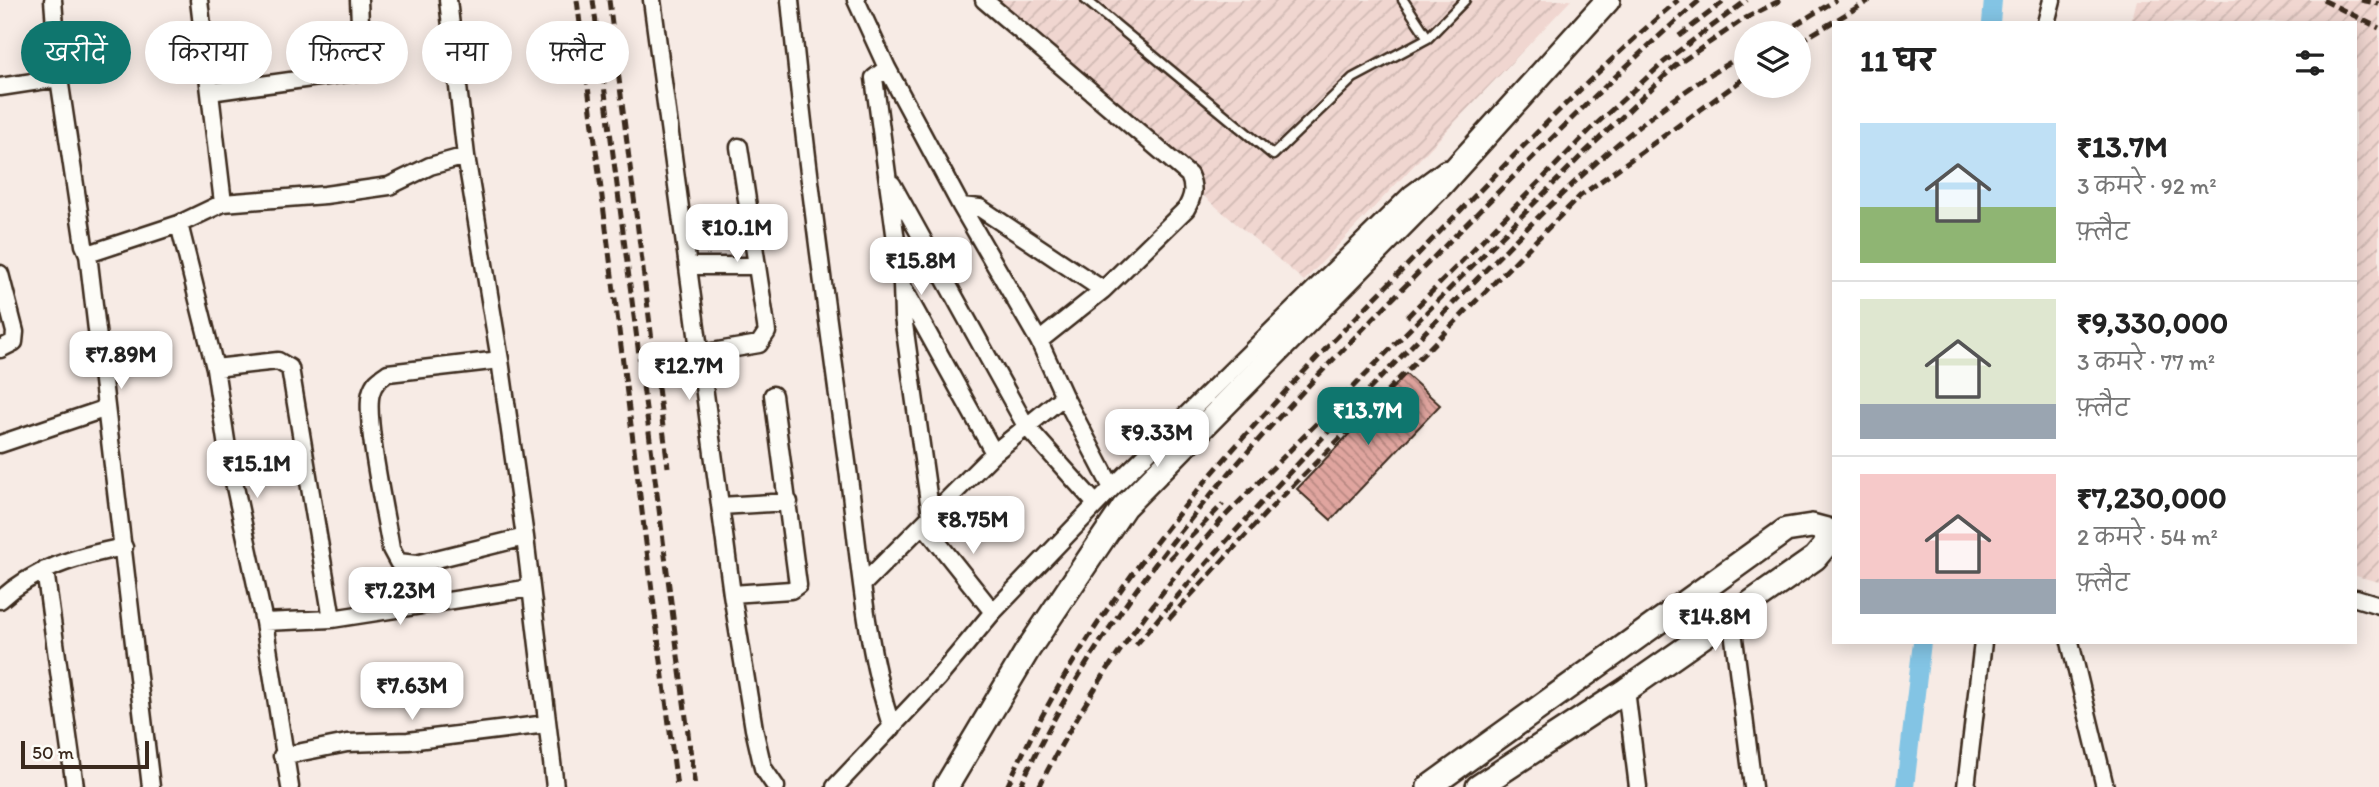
<!DOCTYPE html>
<html lang="hi">
<meta charset="utf-8">
<style>
:root{--surface:#fff;--page:#f2f2f2;--text:#222;--muted:#767676;--line:#e0e0e0;--accent:#0f766e}
body{margin:0;font-family:Itim,"Playpen Sans Deva",sans-serif;background:var(--page);color:var(--text);height:100vh;display:flex;flex-direction:column;font-size:26px;white-space:nowrap}
*{box-sizing:border-box;margin:0}
p{font-size:23px;color:var(--muted)}
.icon{flex:none;width:38px;height:38px;fill:none;stroke:currentColor;stroke-width:2;stroke-linecap:round;stroke-linejoin:round}
.map{position:relative;flex:1;overflow:hidden}
.drawer{position:absolute;left:1832px;top:21px;width:525px;height:623px;display:flex;flex-direction:column;background:var(--surface);border-radius:0px;box-shadow:0 4px 18px #0003}
.drawer>*{flex:none}
.guide{position:absolute;left:21px;top:21px;width:665px;height:63px;display:flex;gap:14px}
.controls{position:absolute;left:1734px;top:21px;display:grid;gap:14px}
.controls a{display:grid;place-items:center;width:77px;height:77px;border-radius:50%;background:var(--surface);box-shadow:0 4px 18px #0003;font-size:35px}
.scale{position:absolute;left:21px;bottom:18px;width:128px;box-sizing:border-box;padding-left:7px;border:4px solid #3b2a1e;border-top:0;font-size:19px;line-height:24px;white-space:nowrap;color:#3b2a1e;-webkit-text-stroke:5px #fdfcf7;paint-order:stroke}
.price{position:absolute;translate:-50% -60px;padding:0 16px;border-radius:14px;background:#fff;color:#222;font-size:23px;line-height:46px;filter:drop-shadow(0 2px 4px #0008)}
.price::after{content:'';position:absolute;left:50%;top:42px;width:21px;height:16px;margin-left:-10px;background:inherit;clip-path:polygon(0 0,100% 0,50% 100%)}
.price.selected{background:var(--accent);color:#fff}
ul{padding:0;list-style:none}
li{display:flex;align-items:center;gap:21px;height:175px;padding:0 28px}
li+li{border-top:2px solid var(--line)}
li span{display:grid;place-items:center;flex:none;width:196px;height:140px;border-radius:0px;color:#555}
li>.icon{margin-inline-start:auto}
span .icon{width:84px;height:84px;fill:#fffc;stroke-width:1}
li b{font-size:30px}
h2{display:flex;justify-content:space-between;align-items:center;height:84px;padding:0 28px;font-size:30px}
.chip{padding:0 24px;border-radius:32px;background:var(--surface);box-shadow:0 4px 18px #0003;font-size:24px;line-height:63px}
.chip.selected{background:var(--accent);color:#fff}
.map>svg:first-child{display:block}
</style>
<div class="map">
<svg width="2379" height="787" viewBox="0 0 2379 787">
<defs>
<pattern id="industrial-furrows" width="10" height="10" patternUnits="userSpaceOnUse" patternTransform="scale(1.75)"><rect width="10" height="10" fill="#f0d6d0"/><path d="M-1 1l2-2M0 10L10 0M9 11l2-2" fill="none" stroke="#cfb8b2"/></pattern>
<pattern id="building-back-hatch" width="6" height="6" patternUnits="userSpaceOnUse" patternTransform="scale(1.75)"><rect width="6" height="6" fill="#e0a59f"/><path d="M-1 5l2 2M0 0l6 6M5-1l2 2" fill="none" stroke="#b78781"/></pattern>
</defs>
<rect width="100%" height="100%" fill="#f7ebe5"/>
<filter id="ink" filterUnits="userSpaceOnUse"><feTurbulence type="fractalNoise" baseFrequency=".0143" numOctaves="2"/><feDisplacementMap in="SourceGraphic" scale="14" xChannelSelector="R" yChannelSelector="G"/><feConvolveMatrix kernelMatrix="1 2 1 2 8 2 1 2 1" color-interpolation-filters="sRGB"/></filter>
<g filter="url(#ink)">
<path fill="url(#industrial-furrows)" d="M 972,0 L 1571,0 L 1304,281 Z
M 2137,0 L 2379,0 L 2379,582 L 2356,576 L 2356,23 L 2131,23 Z"/>
<g fill="none" stroke-linecap="round" stroke-linejoin="round">
<path stroke="#83c4e4" stroke-width="18" d="M 1991,23 L 1993,0
M 1905,787 L 1922,642"/>
</g>
<path fill="url(#building-back-hatch)" stroke="#3b2a1e" stroke-width="2" d="M 1406,374 L 1440,405 L 1331,520 L 1297,489 Z"/>
<g fill="none" stroke-linecap="round" stroke-linejoin="round">
<defs>
<path id="lane" d="M 1086,0 L 1273,155 L 1353,78 L 1428,38 L 1465,0
M 1403,0 L 1428,38"/>
<path id="street" d="M 53,0 L 59,78 L 84,245 L 88,254 L 151,787
M 199,0 L 223,203
M 448,0 L 466,156 L 500,360 L 525,537 L 555,787
M 652,0 L 732,594 L 754,729 L 763,768 L 776,787
M 790,0 C 805,155 826,308 847,462 C 859,551 864,643 892,728
M 856,0 L 887,68 L 961,206 L 1039,341 L 1064,396 L 1112,488
M 984,0 L 1189,175 C 1195,188 1193,197 1186,209 L 1103,290 L 1039,341
M 2046,23 L 2052,0
M 887,68 L 874,78 L 902,285 L 903,317 L 931,516
M 0,87 L 59,78
M 210,92 L 362,71 L 359,0
M 892,184 L 1026,426 L 1096,504
M 961,206 L 980,208 L 1103,290
M 179,224 L 215,368 L 228,454 L 264,622 L 290,787
M 88,254 L 179,224 L 223,203 L 325,195 L 389,186 L 430,166 L 466,156
M 689,266 L 756,266
M 0,274 L 15,332 L 14,342 L 0,349
M 903,288 L 994,453
M 700,354 L 759,344 L 767,332 L 739,147
M 500,360 L 388,373 C 379,379 374,382 371,393 C 364,418 386,517 391,549 L 398,562 L 416,564 L 525,537
M 215,368 L 278,361 L 290,368 L 332,619
M 0,444 L 104,409
M 720,506 L 789,502
M 923,524 L 993,612
M 45,570 L 75,787
M 863,584 L 994,453 L 1064,396
M 732,594 L 791,590 L 798,585 L 773,395
M 2356,598 L 2379,605
M 0,600 C 35,568 78,556 124,547
M 1731,615 L 1753,787
M 264,622 L 332,619 L 531,588
M 2070,642 L 2105,787
M 1626,690 L 1638,787
M 282,756 L 347,743 L 408,741 L 547,724
M 835,787 L 938,678 L 993,612 L 1112,488 L 1411,194 L 1445,169
M 1966,787 L 1983,642"/>
<path id="secondary" d="M 946,787 L 1027,651 L 1124,507 L 1439,187 L 1608,0
M 1429,787 L 1786,530 L 1812,526 L 1827,530 L 1826,545 L 1815,558 L 1626,690 L 1478,787"/>
</defs>
<use href="#lane" stroke="#3b2a1e" stroke-width="13"/>
<use href="#street" stroke="#3b2a1e" stroke-width="21"/>
<use href="#secondary" stroke="#3b2a1e" stroke-width="28"/>
<use href="#lane" stroke="#fdfcf7" stroke-width="8"/>
<use href="#street" stroke="#fdfcf7" stroke-width="16"/>
<use href="#secondary" stroke="#fdfcf7" stroke-width="23"/>
<path stroke="#3b2a1e" stroke-width="5" stroke-dasharray="10 5" stroke-linecap="butt" d="M 577,0 L 677,787
M 593,0 L 695,787
M 609,0 L 668,467
M 2323,0 L 2379,28
M 2361,0 L 2379,4
M 1782,33 L 1836,0
M 1679,36 L 1726,0
M 1799,42 L 1870,0
M 1407,317 L 1592,128 L 1664,62 L 1747,0
M 1169,559 L 1223,504
M 1169,619 L 1265,514 L 1580,196 L 1746,77
M 1136,645 C 1230,532 1332,427 1435,322 C 1531,224 1625,121 1746,53
M 1007,787 C 1103,573 1260,415 1421,251 C 1505,165 1587,78 1678,0
M 1020,787 C 1114,580 1276,416 1434,257 C 1521,169 1606,81 1700,0
M 1039,787 C 1088,689 1154,598 1225,516 L 1579,158 L 1675,66 L 1744,19 L 1781,0"/>
</g>
</g>
</svg>
<div class="controls">
<a><svg class="icon" aria-label="layers" viewBox="0 0 24 24"><path d="M12 4l9 5-9 5-9-5zM3 14l9 5 9-5"/></svg></a>
</div>
<div class="scale">50 m</div>
<b class="price" style="left:737px;top:264px">₹10.1M</b>
<b class="price" style="left:921px;top:297px">₹15.8M</b>
<b class="price" style="left:121px;top:391px">₹7.89M</b>
<b class="price" style="left:689px;top:402px">₹12.7M</b>
<b class="price selected" style="left:1368px;top:447px">₹13.7M</b>
<b class="price" style="left:1157px;top:469px">₹9.33M</b>
<b class="price" style="left:257px;top:500px">₹15.1M</b>
<b class="price" style="left:973px;top:556px">₹8.75M</b>
<b class="price" style="left:400px;top:627px">₹7.23M</b>
<b class="price" style="left:1715px;top:653px">₹14.8M</b>
<b class="price" style="left:412px;top:722px">₹7.63M</b>
<div class="guide">
<a class="chip selected">खरीदें</a>
<a class="chip">किराया</a>
<a class="chip">फ़िल्टर</a>
<a class="chip">नया</a>
<a class="chip">फ़्लैट</a>
</div>
<section class="drawer">
<h2>11 घर<svg class="icon" aria-label="filters" viewBox="0 0 24 24"><path d="M4 7h16M4 17h16"/><circle cx="9" cy="7" r="2"/><circle cx="15" cy="17" r="2"/></svg></h2>
<ul>
<li><span style="background:linear-gradient(#bfe0f5 60%,#8fb573 0)"><svg class="icon" aria-label="home" viewBox="0 0 24 24"><path d="M3 11l9-7 9 7M6 9v11h12V9"/></svg></span><div><b>₹13.7M</b><p>3 कमरे · 92 m²</p><p>फ़्लैट</p></div></li>
<li><span style="background:linear-gradient(#dfe7d0 75%,#9aa5b1 0)"><svg class="icon" aria-label="home" viewBox="0 0 24 24"><path d="M3 11l9-7 9 7M6 9v11h12V9"/></svg></span><div><b>₹9,330,000</b><p>3 कमरे · 77 m²</p><p>फ़्लैट</p></div></li>
<li><span style="background:linear-gradient(#f6c9c9 75%,#9aa5b1 0)"><svg class="icon" aria-label="home" viewBox="0 0 24 24"><path d="M3 11l9-7 9 7M6 9v11h12V9"/></svg></span><div><b>₹7,230,000</b><p>2 कमरे · 54 m²</p><p>फ़्लैट</p></div></li>
</ul>
</section>
</div>
